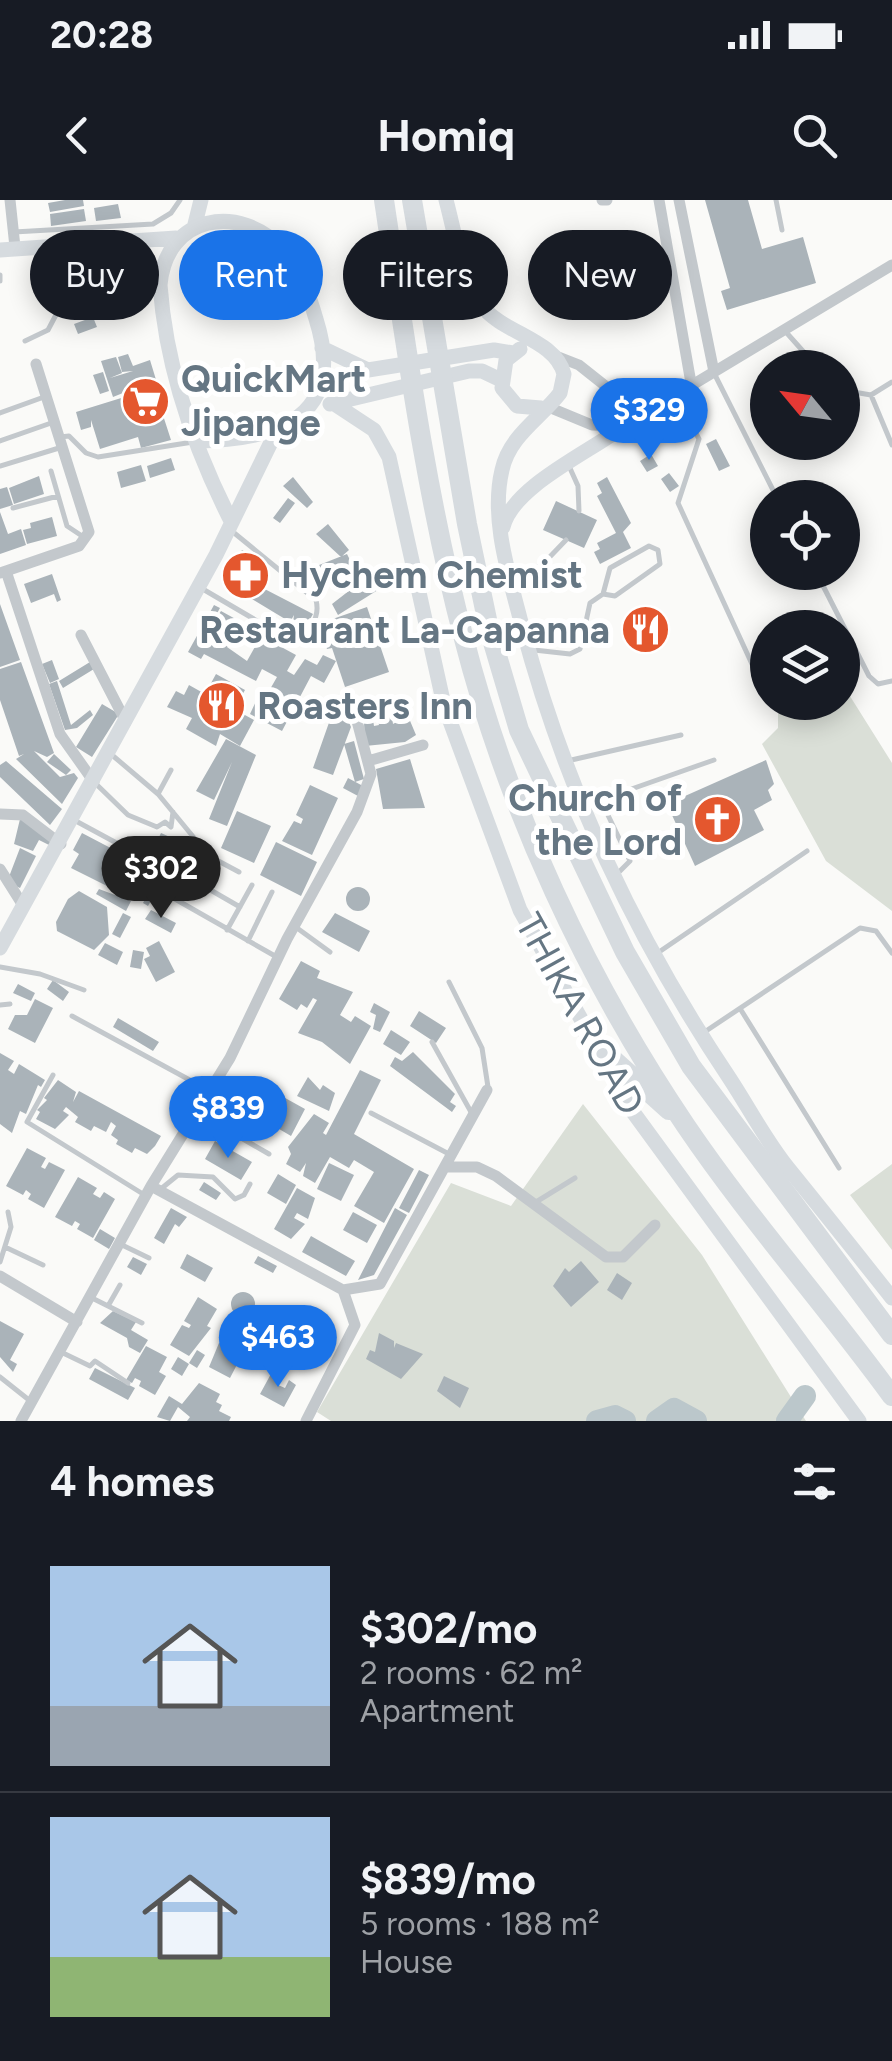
<!DOCTYPE html>
<meta charset="utf-8">
<style>
:root{--surface:#171b24;--page:#20242c;--text:#f1f3f6;--muted:#9ea1a6;--line:#363941;--accent:#1a73e8}
body{margin:0;font-family:Figtree,sans-serif;background:var(--page);color:var(--text);height:100vh;display:flex;flex-direction:column;font-size:38px;white-space:nowrap}
*{box-sizing:border-box;margin:0}
p{font-size:32px;color:var(--muted)}
.icon{flex:none;width:55px;height:55px;fill:none;stroke:currentColor;stroke-width:2;stroke-linecap:round;stroke-linejoin:round}
.map{position:relative;height:1221px;overflow:hidden}
.sheet{display:flex;flex-direction:column;background:var(--surface);flex:1}
.sheet>*{flex:none}
.top-card{position:absolute;left:30px;top:30px;width:832px;height:90px;display:flex;gap:20px}
.needle{width:65px;rotate:299deg}
.buttons{position:absolute;left:750px;top:150px;display:grid;gap:20px}
.buttons a{display:grid;place-items:center;width:110px;height:110px;border-radius:50%;background:var(--surface);box-shadow:0 5px 25px #0003;font-size:50px}
.price{position:absolute;translate:-50% -85px;padding:0 22px;border-radius:35px;background:var(--accent);color:#fff;font-size:32px;line-height:65px;filter:drop-shadow(0 2px 5px #0008)}
.price::after{content:'';position:absolute;left:50%;top:60px;width:30px;height:22px;margin-left:-15px;background:inherit;clip-path:polygon(0 0,100% 0,50% 100%)}
.price.selected{background:#222;color:#fff}
ul{padding:0;list-style:none}
li{display:flex;align-items:center;gap:30px;height:250px;padding:0 50px}
li+li{border-top:2px solid var(--line)}
li span{display:grid;place-items:center;flex:none;width:280px;height:200px;border-radius:0px;color:#555}
li>.icon{margin-inline-start:auto}
span .icon{width:120px;height:120px;fill:#fffc;stroke-width:1}
li b{font-size:42px}
h2{display:flex;justify-content:space-between;align-items:center;height:120px;padding:0 50px;font-size:42px}
.chip{padding:0 35px;border-radius:45px;background:var(--surface);box-shadow:0 5px 25px #0003;font-size:35px;line-height:90px}
.chip.selected{background:var(--accent);color:#fff}
.status{display:flex;justify-content:space-between;align-items:center;height:70px;padding:0 50px;background:var(--surface);direction:ltr}
.status svg{height:28px;fill:currentColor}
header{display:flex;justify-content:space-between;align-items:center;height:130px;padding:0 50px;background:var(--surface);font-size:45px;font-weight:700}
.map>svg:first-child{display:block}
</style>
<div class="status"><b>20:28</b><svg viewBox="0 0 49 12"><path d="M0 12V9h3v3zM5 12V6h3v6zM10 12V3h3v9zM15 12V0h3v12zM26 1h20v11H26zM47 4h2v5h-2z"/></svg></div>
<header><svg class="icon" aria-label="back" viewBox="0 0 24 24"><path d="M15 5l-7 7 7 7"/></svg>Homiq<svg class="icon" aria-label="search" viewBox="0 0 24 24"><circle cx="10" cy="10" r="6"/><path d="M15 15l6 6"/></svg></header>
<div class="map">
<svg width="892" height="1221" viewBox="0 0 892 1221">
<rect width="100%" height="100%" fill="#fafaf8"/>
<path fill="#dadfd7" d="M 843,485 L 892,563 L 892,711 L 826,661 L 762,544 L 778,528 L 778,503 L 842,502 Z
M 583,904 L 702,1055 L 806,1221 L 331,1221 L 317,1212 L 451,983 L 511,1006 Z
M 892,964 L 892,1050 L 850,995 Z"/>
<g fill="none" stroke-linecap="round" stroke-linejoin="round">
<path stroke="#bbc7cb" stroke-width="22" d="M 597,1221 L 615,1216 L 625,1221
M 657,1221 L 674,1209 L 696,1221
M 787,1221 L 805,1196"/>
</g>
<path fill="#aab3b9" d="M 65,0 L 83,0 L 84,6 L 50,12 L 48,3 Z
M 705,0 L 748,0 L 762,49 L 803,37 L 816,83 L 727,110 L 721,91 L 730,88 Z
M 118,4 L 121,18 L 96,21 L 94,8 Z
M 84,9 L 86,21 L 51,26 L 50,14 Z
M 106,59 L 114,78 L 100,84 L 103,91 L 97,94 L 95,90 L 69,102 L 60,80 Z
M 94,94 L 96,99 L 81,104 L 85,116 L 74,120 L 68,103 Z
M 93,117 L 97,127 L 78,134 L 74,124 Z
M 128,154 L 133,166 L 150,160 L 157,183 L 144,187 L 141,179 L 136,181 L 138,187 L 113,197 L 101,161 L 116,157 L 122,173 L 110,178 L 133,171 L 122,172 L 118,157 Z
M 103,172 L 109,191 L 100,194 L 93,175 Z
M 161,184 L 166,198 L 156,202 L 151,187 Z
M 147,190 L 152,205 L 159,203 L 171,240 L 141,248 L 138,237 L 100,249 L 91,220 L 91,227 L 81,230 L 76,212 Z
M 716,239 L 730,266 L 719,271 L 706,244 Z
M 651,254 L 658,266 L 647,272 L 640,261 Z
M 171,258 L 175,270 L 150,278 L 147,266 Z
M 141,265 L 146,281 L 121,288 L 117,272 Z
M 669,273 L 679,286 L 670,292 L 661,279 Z
M 39,276 L 44,294 L 14,304 L 9,288 Z
M 293,277 L 313,302 L 307,308 L 283,286 Z
M 607,277 L 631,323 L 623,332 L 631,348 L 600,364 L 594,352 L 600,349 L 597,343 L 616,333 L 597,296 L 602,293 L 597,283 Z
M 7,287 L 13,305 L 0,309 L 0,289 Z
M 288,298 L 295,303 L 280,323 L 273,318 Z
M 556,301 L 597,320 L 584,348 L 543,330 Z
M 0,312 L 8,334 L 21,329 L 26,345 L 0,354 Z
M 52,317 L 57,336 L 27,344 L 23,330 L 31,328 L 30,323 Z
M 328,324 L 349,350 L 341,357 L 316,334 Z
M 242,350 L 255,358 L 247,371 L 253,375 L 249,381 L 313,414 L 304,430 L 293,423 L 294,415 L 290,422 L 224,382 Z
M 347,354 L 352,364 L 317,377 L 309,369 Z
M 372,373 L 381,388 L 338,415 L 332,404 Z
M 52,374 L 61,400 L 57,402 L 54,394 L 31,403 L 24,384 Z
M 0,404 L 20,460 L 0,467 Z
M 214,405 L 220,408 L 205,435 L 221,411 L 241,422 L 227,447 L 247,461 L 261,436 L 296,455 L 287,471 L 294,475 L 305,459 L 317,465 L 323,455 L 336,461 L 324,483 L 311,476 L 282,531 L 250,514 L 259,495 L 265,498 L 277,477 L 262,469 L 256,481 L 204,454 L 201,459 L 188,452 Z
M 367,407 L 389,472 L 345,487 L 332,448 L 327,449 L 325,443 L 330,441 L 324,422 Z
M 52,460 L 59,479 L 50,483 L 42,464 Z
M 21,462 L 54,553 L 47,557 L 34,551 L 60,577 L 74,573 L 78,578 L 62,604 L 16,559 L 24,554 L 19,556 L 0,500 L 0,469 Z
M 90,462 L 94,469 L 63,488 L 59,481 Z
M 216,474 L 245,490 L 234,509 L 254,520 L 240,546 L 220,534 L 216,546 L 186,529 L 192,518 L 167,507 L 176,491 L 184,495 L 189,485 L 205,494 Z
M 57,481 L 71,525 L 90,510 L 93,515 L 77,528 L 65,530 L 49,484 Z
M 338,497 L 351,527 L 333,575 L 313,568 Z
M 102,504 L 119,514 L 92,557 L 76,547 Z
M 391,511 L 393,524 L 408,516 L 416,535 L 405,542 L 365,546 L 364,522 L 373,520 L 374,526 L 379,525 L 376,514 Z
M 226,539 L 256,555 L 227,626 L 209,619 L 232,562 L 214,600 L 196,591 Z
M 354,541 L 364,579 L 355,582 L 344,544 Z
M 54,554 L 71,570 L 66,575 L 47,562 Z
M 410,559 L 425,608 L 383,609 L 376,569 Z
M 766,560 L 774,584 L 768,590 L 772,600 L 754,610 L 764,630 L 695,666 L 667,604 Z
M 6,561 L 62,609 L 50,625 L 0,577 L 0,565 Z
M 348,578 L 363,586 L 358,596 L 343,588 Z
M 310,585 L 338,598 L 312,655 L 282,641 L 294,621 L 301,624 L 303,619 L 296,615 Z
M 237,611 L 271,626 L 254,663 L 221,648 Z
M 20,619 L 53,638 L 49,645 L 39,640 L 33,651 L 14,644 Z
M 82,633 L 124,655 L 107,686 L 71,668 L 79,654 L 73,650 Z
M 161,633 L 181,642 L 176,652 L 156,643 Z
M 276,642 L 317,662 L 301,696 L 260,675 Z
M 20,648 L 36,656 L 20,688 L 7,682 Z
M 156,678 L 162,681 L 148,706 L 143,703 Z
M346 699a12 12 0 1 1 24 0a12 12 0 1 1-24 0Z
M 99,689 L 131,701 L 126,711 L 96,694 Z
M 79,691 L 107,707 L 109,735 L 94,750 L 57,731 L 56,722 L 68,699 Z
M 151,710 L 176,723 L 171,733 L 145,719 Z
M 123,713 L 131,717 L 120,738 L 112,734 Z
M 335,713 L 370,731 L 359,752 L 322,732 Z
M 159,741 L 175,772 L 156,782 L 144,759 L 150,756 L 146,748 Z
M 105,743 L 123,752 L 117,765 L 98,755 Z
M 133,750 L 144,752 L 141,769 L 130,767 Z
M 301,761 L 320,771 L 317,778 L 353,792 L 340,815 L 351,822 L 355,816 L 371,826 L 350,864 L 322,842 L 298,833 L 317,800 L 313,798 L 307,808 L 301,804 L 297,810 L 279,799 Z
M 53,780 L 69,792 L 63,801 L 47,789 Z
M 18,784 L 35,793 L 31,801 L 13,793 Z
M 35,799 L 53,808 L 35,843 L 8,829 L 15,815 L 27,815 Z
M 374,803 L 390,812 L 380,832 L 373,829 L 376,815 L 370,812 Z
M 419,811 L 446,828 L 436,843 L 410,826 Z
M 118,818 L 159,842 L 153,851 L 113,827 Z
M 391,830 L 410,842 L 401,855 L 383,844 Z
M 413,852 L 455,894 L 450,902 L 456,906 L 452,912 L 390,866 L 395,857 L 402,861 Z
M 0,853 L 14,861 L 8,870 L 14,874 L 19,864 L 45,880 L 41,887 L 38,885 L 26,914 L 20,911 L 12,933 L 0,924 Z
M 360,870 L 381,880 L 354,934 L 414,969 L 384,1023 L 354,1006 L 374,972 L 354,960 L 349,968 L 330,957 L 315,983 L 303,976 L 306,963 L 300,972 L 286,964 L 291,954 L 288,947 L 314,914 L 329,923 L 323,933 L 326,935 Z
M 247,877 L 305,909 L 291,936 L 233,902 Z
M 308,877 L 320,890 L 323,885 L 335,893 L 329,911 L 297,896 Z
M 58,880 L 76,892 L 73,902 L 79,891 L 161,936 L 155,946 L 147,954 L 135,948 L 132,953 L 116,944 L 118,940 L 111,935 L 116,926 L 111,922 L 106,932 L 94,926 L 91,931 L 75,922 L 78,917 L 66,907 L 63,911 L 69,915 L 55,929 L 36,919 L 40,912 L 37,910 L 47,900 L 44,898 Z
M 215,941 L 252,962 L 241,980 L 205,959 Z
M 27,948 L 46,958 L 41,967 L 45,969 L 49,962 L 65,970 L 44,1008 L 28,999 L 31,994 L 26,990 L 23,995 L 6,986 Z
M 329,963 L 354,975 L 341,1001 L 317,989 Z
M 419,970 L 429,975 L 409,1013 L 399,1008 Z
M 278,974 L 296,985 L 286,1004 L 267,993 Z
M 78,977 L 97,988 L 93,994 L 100,998 L 104,992 L 115,999 L 93,1038 L 77,1029 L 80,1024 L 75,1021 L 72,1026 L 55,1017 Z
M 204,982 L 221,993 L 216,1000 L 199,990 Z
M 297,988 L 315,998 L 308,1019 L 297,1013 L 294,1018 L 305,1024 L 291,1039 L 274,1029 Z
M 171,1008 L 187,1017 L 179,1027 L 175,1024 L 164,1044 L 154,1038 Z
M 395,1008 L 407,1015 L 374,1075 L 358,1080 Z
M 353,1012 L 377,1025 L 367,1043 L 343,1030 Z
M 100,1029 L 115,1038 L 109,1049 L 94,1040 Z
M 311,1036 L 355,1061 L 346,1076 L 302,1052 Z
M 187,1054 L 213,1068 L 205,1082 L 180,1068 Z
M 258,1056 L 277,1066 L 273,1073 L 254,1063 Z
M 133,1057 L 147,1064 L 141,1075 L 127,1067 Z
M 581,1061 L 599,1082 L 571,1107 L 553,1086 L 565,1068 L 569,1072 Z
M 617,1073 L 632,1083 L 622,1100 L 607,1090 Z
M231 1104a12 12 0 1 1 24 0a12 12 0 1 1-24 0Z
M 198,1097 L 217,1109 L 207,1126 L 211,1128 L 189,1156 L 170,1145 L 182,1125 L 189,1128 L 191,1125 L 184,1121 Z
M 113,1111 L 136,1122 L 131,1130 L 148,1140 L 140,1153 L 129,1147 L 127,1138 L 100,1123 Z
M 0,1121 L 24,1134 L 10,1160 L 17,1164 L 13,1172 L 0,1157 Z
M 379,1133 L 394,1141 L 394,1148 L 396,1143 L 423,1154 L 401,1179 L 366,1159 L 370,1150 L 375,1152 Z
M 219,1143 L 242,1155 L 230,1178 L 209,1167 Z
M 146,1146 L 167,1157 L 159,1172 L 166,1176 L 155,1195 L 139,1186 L 141,1181 L 135,1178 L 132,1183 L 126,1180 Z
M 197,1150 L 205,1155 L 197,1168 L 189,1163 Z
M 178,1157 L 189,1164 L 182,1176 L 171,1169 Z
M 95,1168 L 135,1188 L 128,1200 L 89,1179 Z
M 272,1172 L 282,1177 L 278,1185 L 285,1188 L 289,1180 L 296,1185 L 284,1207 L 260,1194 Z
M 444,1176 L 469,1188 L 460,1208 L 437,1191 Z
M 199,1183 L 220,1194 L 216,1202 L 222,1205 L 219,1211 L 231,1217 L 229,1221 L 187,1221 L 190,1217 L 178,1207 L 170,1221 L 157,1217 L 169,1196 L 182,1204 Z"/>
<g fill="none" stroke-linecap="round" stroke-linejoin="round">
<path stroke="#c3c8cc" stroke-width="5" d="M 776,0 L 782,30
M 14,32 L 153,24 L 171,13 L 180,0
M 0,75 L 0,81
M 785,131 L 818,168
M 25,141 L 48,130 L 58,111 L 43,48
M 715,175 L 777,298
M 842,190 L 871,195 L 892,182
M 871,195 L 892,245
M 676,196 L 699,239 L 678,303 L 763,488
M 0,213 L 44,197
M 60,237 L 69,236 L 86,253 L 98,257 L 193,242
M 0,241 L 54,222
M 0,266 L 59,248
M 569,266 L 578,286 L 579,311
M 51,271 L 67,326 L 85,338
M 13,308 L 58,296
M 816,372 L 869,476 L 878,484 L 892,481
M 512,373 L 541,366 L 566,340
M 201,388 L 288,439 C 307,435 321,420 316,400 L 233,332
M 308,393 L 348,373
M 534,450 L 570,454 L 580,449 L 590,403 L 603,394 L 615,396 L 660,364 L 658,350 L 649,346 L 610,368 L 603,394
M 112,555 L 158,594 L 209,656 L 239,672
M 567,561 L 681,535
M 94,582 L 128,615 L 157,627 L 165,622 L 171,627 L 173,612
M 158,594 L 171,570
M 74,620 L 148,660
M 197,642 L 174,686 L 175,699 L 275,756
M 181,673 L 240,707
M 618,673 L 630,661 L 605,609 L 606,598 L 714,560
M 297,728 L 330,752
M 227,730 L 252,685
M 248,741 L 272,692
M 659,752 L 807,651
M 0,767 L 40,774 L 84,790
M 449,782 L 482,848 L 488,887
M 0,805 L 10,804
M 741,810 L 839,968
M 72,816 L 210,891
M 703,833 L 860,728 L 876,731 L 892,753
M 432,842 L 471,912
M 53,875 L 27,922 L 143,994
M 198,913 L 269,954
M 371,913 L 449,954
M 162,988 L 178,975 L 213,977 L 235,999 L 244,995 L 250,984
M 536,1002 L 575,978
M 120,1044 L 149,1058
M 5,1047 L 43,1065
M 0,1062 L 11,1027 L 8,1012
M 90,1097 L 142,1123
M 108,1106 L 120,1085
M 63,1153 L 90,1166 L 95,1161 L 128,1183
M 0,1177 L 29,1200"/>
<path stroke="#c3c8cc" stroke-width="11" d="M 10,0 L 15,47
M 602,0 L 607,0
M 659,0 L 691,183
M 679,0 L 714,172
M 556,156 L 579,165 L 642,215
M 546,206 L 592,225 L 624,226 L 892,65
M 6,371 L 60,534 L 94,582
M 0,373 L 79,346 L 89,332 L 36,164
M 81,435 L 126,522
M 368,561 L 423,545
M 0,614 L 23,615 L 61,644
M 0,669 L 24,707
M 446,967 L 477,967 L 496,976 L 606,1057 L 623,1057 L 655,1025
M 151,986 L 343,1090 L 380,1084 L 487,890
M 0,1076 L 77,1122
M 21,1221 L 151,986 L 230,858 L 287,739 L 357,612 L 371,574 L 357,521
M 306,1221 L 355,1125 L 343,1090"/>
<path stroke="#d6dbdf" stroke-width="15" d="M 446,0 C 455,33 461,77 481,105 C 503,134 555,139 564,174 L 560,193 C 541,218 509,236 502,270 C 490,320 510,378 522,426 C 566,591 635,737 730,879 C 749,908 766,941 788,968 C 823,1011 857,1054 892,1098
M 195,24 L 201,0
M 126,45 L 160,79
M 0,50 L 176,38
M 322,148 L 368,170 L 494,150 L 513,153
M 520,149 L 506,160 L 502,188 L 517,206 L 541,208
M 333,203 L 374,230 L 389,257 L 444,505 L 520,710 L 633,912 L 859,1221
M 330,204 L 469,171 L 482,171 L 501,180
M 196,241 C 279,240 347,217 316,119 C 309,95 300,69 283,50 C 240,2 166,15 160,85 C 166,167 194,248 231,321
M 503,327 C 513,286 590,252 624,226
M 0,748 L 216,355 L 277,230"/>
<path stroke="#d6dbdf" stroke-width="20" d="M 384,0 C 406,146 426,296 464,439 C 508,610 587,780 686,926 C 749,1019 825,1104 892,1196
M 412,0 L 467,324 L 489,429 L 519,530 L 625,752 L 691,866 L 892,1135
M 588,837 L 669,910"/>
</g>
<defs>
<symbol id="supermarket-disc" viewBox="-11 -11 22 22"><circle r="9.5" fill="#e4572e" stroke="#fff"/><path d="M-6-5.5h2.5l.6 2H6L4.5 2H-2.5L-4.4-4H-6ZM-1.5 3.2a1.3 1.3 0 1 0 .1 0ZM3 3.2a1.3 1.3 0 1 0 .1 0Z" fill="#fff"/></symbol>
<symbol id="pharmacy-disc" viewBox="-11 -11 22 22"><circle r="9.5" fill="#e4572e" stroke="#fff"/><path d="M-2-6h4v4h4v4h-4v4h-4v-4h-4v-4h4Z" fill="#fff"/></symbol>
<symbol id="restaurant-disc" viewBox="-11 -11 22 22"><circle r="9.5" fill="#e4572e" stroke="#fff"/><path d="M-5-6h1v4h1v-4h1v4h1v-4h1v5L-1.5 .5V6h-2V.5L-5-1ZM5-6V6H3V1.5H1.5Q1.5-4 5-6Z" fill="#fff"/></symbol>
<symbol id="church-disc" viewBox="-11 -11 22 22"><circle r="9.5" fill="#e4572e" stroke="#fff"/><path d="M-1.2-6h2.4v3.5h3.3v2.4h-3.3V6h-2.4V-.1h-3.3v-2.4h3.3Z" fill="#fff"/></symbol>
</defs>
<g fill-rule="evenodd">
<use href="#supermarket-disc" x="118" y="174" width="55" height="55"/>
<use href="#pharmacy-disc" x="218" y="348" width="55" height="55"/>
<use href="#restaurant-disc" x="618" y="402" width="55" height="55"/>
<use href="#restaurant-disc" x="194" y="478" width="55" height="55"/>
<use href="#church-disc" x="690" y="592" width="55" height="55"/>
</g>
<g text-anchor="middle" stroke-width="10" stroke-linejoin="round" paint-order="stroke">
<g font-size="38" font-weight="bold" fill="#657683" stroke="#fff" text-anchor="start">
<text x="181" y="192">QuickMart<tspan x="181" dy="44">Jipange</tspan></text>
<text x="281" y="388">Hychem Chemist</text>
<text x="610" y="443" text-anchor="end">Restaurant La-Capanna</text>
<text x="257" y="519">Roasters Inn</text>
<text x="682" y="611" text-anchor="end">Church of<tspan x="682" dy="44">the Lord</tspan></text>
</g>
<g font-size="38" fill="#657683" stroke="#fff">
<text transform="translate(580 814) rotate(61)" y="13">THIKA ROAD</text>
</g>
</g>
</svg>
<div class="buttons">
<a><svg class="needle" viewBox="-14 -14 28 28"><path d="M0-13l5 13h-10z" fill="#e53935"/><path d="M0 13l5-13h-10z" fill="#9ea1a6"/></svg></a>
<a><svg class="icon" aria-label="locate" viewBox="0 0 24 24"><circle cx="12" cy="12" r="6"/><path d="M12 2v4M12 18v4M2 12h4M18 12h4"/></svg></a>
<a><svg class="icon" aria-label="layers" viewBox="0 0 24 24"><path d="M12 4l9 5-9 5-9-5zM3 14l9 5 9-5"/></svg></a>
</div>
<b class="price" style="left:649px;top:263px">$329</b>
<b class="price selected" style="left:161px;top:721px">$302</b>
<b class="price" style="left:228px;top:961px">$839</b>
<b class="price" style="left:278px;top:1190px">$463</b>
<div class="top-card">
<a class="chip">Buy</a>
<a class="chip selected">Rent</a>
<a class="chip">Filters</a>
<a class="chip">New</a>
</div>
</div>
<section class="sheet">
<h2>4 homes<svg class="icon" aria-label="filters" viewBox="0 0 24 24"><path d="M4 7h16M4 17h16"/><circle cx="9" cy="7" r="2"/><circle cx="15" cy="17" r="2"/></svg></h2>
<ul>
<li><span style="background:linear-gradient(#a9c7e8 70%,#9aa5b1 0)"><svg class="icon" aria-label="home" viewBox="0 0 24 24"><path d="M3 11l9-7 9 7M6 9v11h12V9"/></svg></span><div><b>$302/mo</b><p>2 rooms · 62 m²</p><p>Apartment</p></div></li>
<li><span style="background:linear-gradient(#a9c7e8 70%,#8fb573 0)"><svg class="icon" aria-label="home" viewBox="0 0 24 24"><path d="M3 11l9-7 9 7M6 9v11h12V9"/></svg></span><div><b>$839/mo</b><p>5 rooms · 188 m²</p><p>House</p></div></li>
</ul>
</section>
